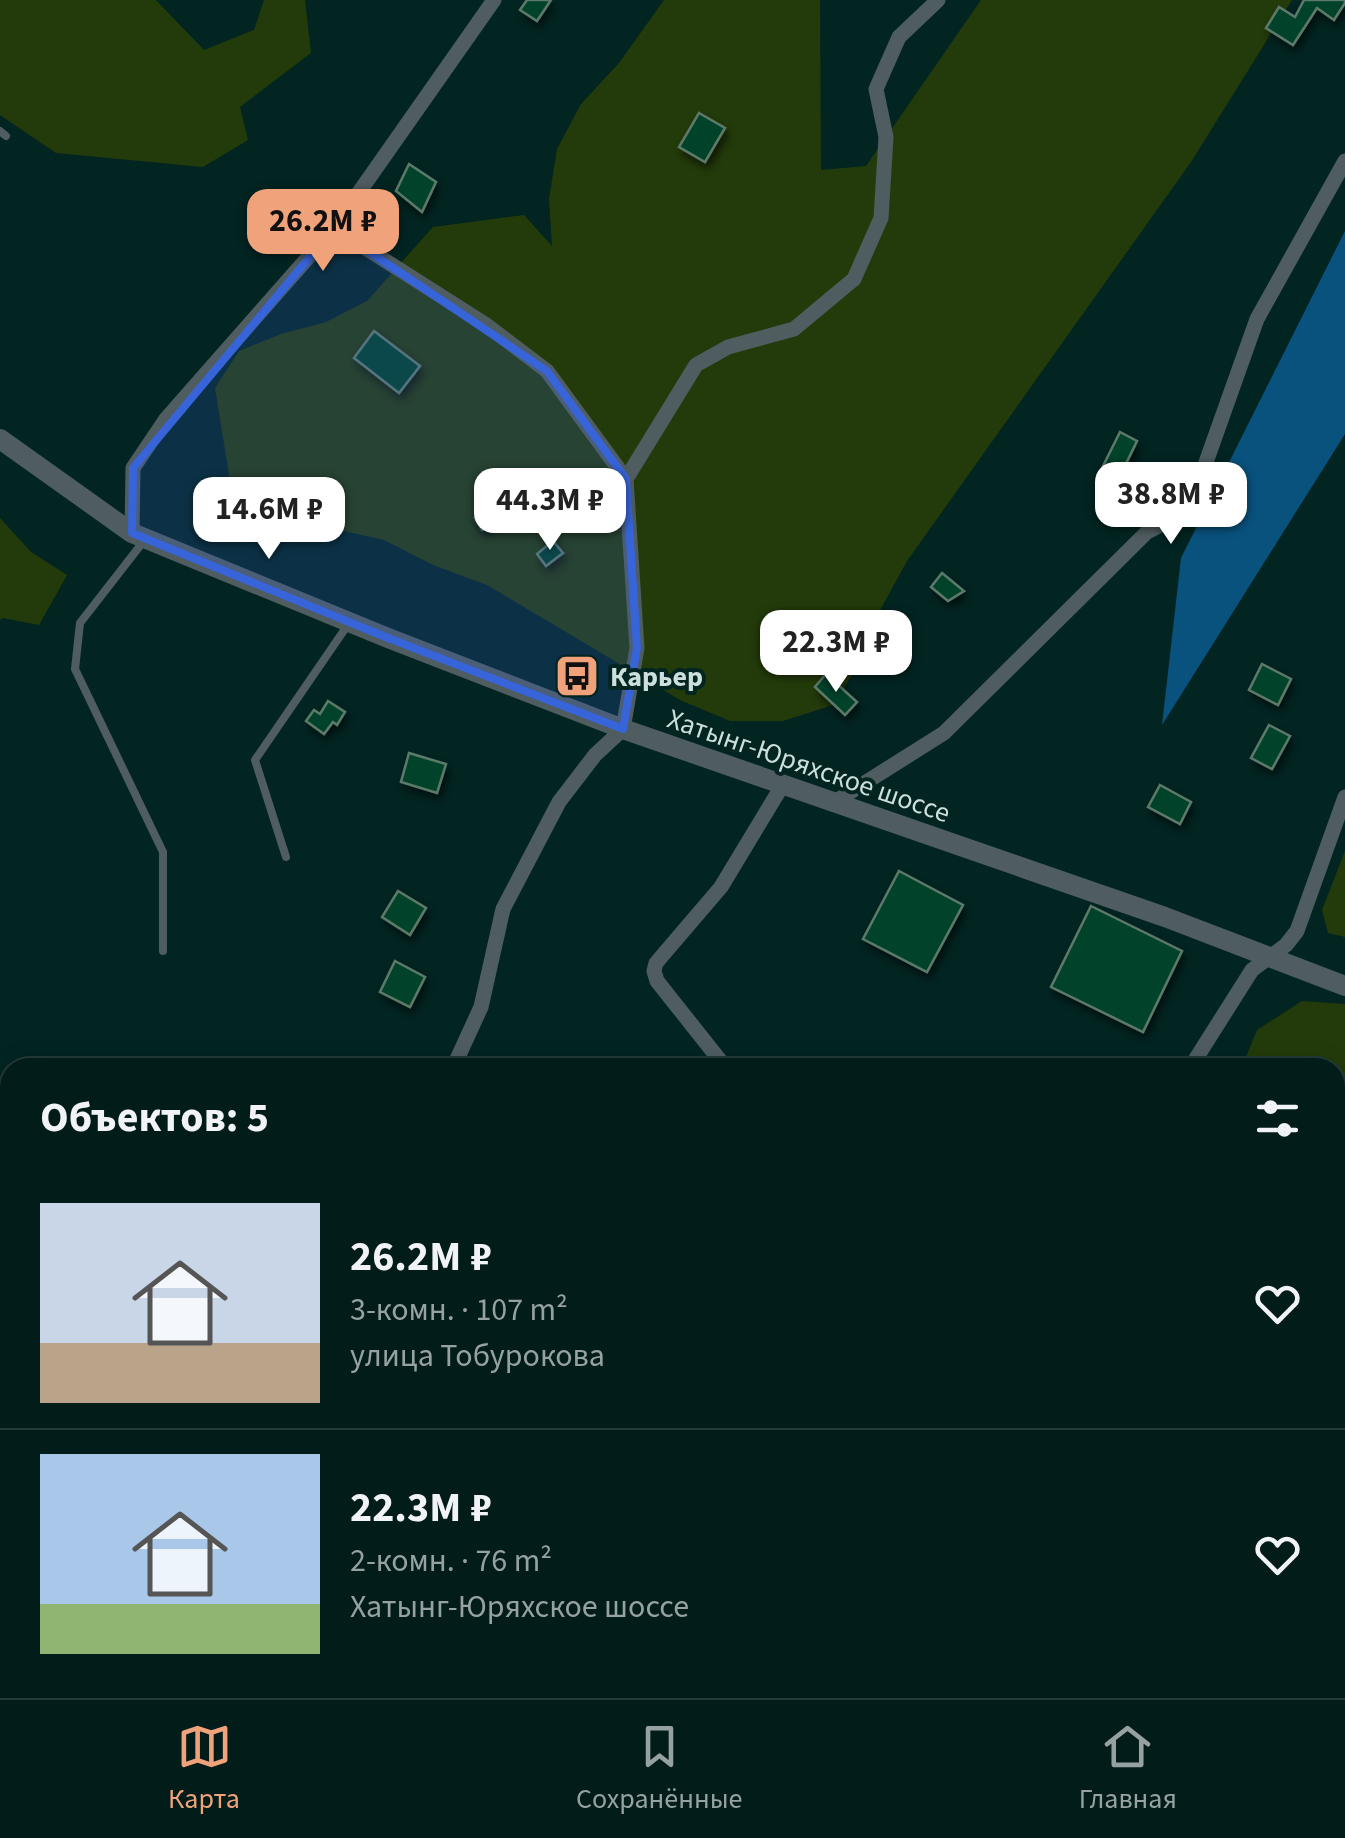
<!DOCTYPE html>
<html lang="ru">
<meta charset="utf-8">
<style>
:root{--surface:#021c1a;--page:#0c2523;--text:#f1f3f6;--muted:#96a1a2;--line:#233a39;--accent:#f0a27a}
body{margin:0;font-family:"Source Sans 3",sans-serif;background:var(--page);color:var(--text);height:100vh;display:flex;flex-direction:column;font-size:38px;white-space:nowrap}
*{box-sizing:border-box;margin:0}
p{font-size:32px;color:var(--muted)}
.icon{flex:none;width:55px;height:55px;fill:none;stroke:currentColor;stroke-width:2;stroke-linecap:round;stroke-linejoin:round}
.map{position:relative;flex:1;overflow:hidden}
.drawer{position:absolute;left:0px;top:1058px;width:1345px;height:642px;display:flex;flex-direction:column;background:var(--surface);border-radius:30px 30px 0 0;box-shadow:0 5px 25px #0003,0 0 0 2px var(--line)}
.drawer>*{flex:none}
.price{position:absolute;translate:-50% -85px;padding:0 22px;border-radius:20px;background:#fff;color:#222;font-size:32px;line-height:65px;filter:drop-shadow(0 2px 5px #0008)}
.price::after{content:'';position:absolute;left:50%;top:60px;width:30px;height:22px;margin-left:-15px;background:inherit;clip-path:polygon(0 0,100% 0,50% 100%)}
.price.on{background:var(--accent);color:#111}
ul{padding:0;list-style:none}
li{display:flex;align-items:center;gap:30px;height:250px;padding:0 40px}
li+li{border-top:2px solid var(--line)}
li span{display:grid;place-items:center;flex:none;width:280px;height:200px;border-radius:0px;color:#555}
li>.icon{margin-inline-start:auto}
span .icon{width:120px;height:120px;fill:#fffc;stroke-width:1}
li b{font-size:42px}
h2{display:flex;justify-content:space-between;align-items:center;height:120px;padding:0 40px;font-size:42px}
.menu{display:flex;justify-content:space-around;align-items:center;height:140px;border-top:2px solid var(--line);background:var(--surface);font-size:28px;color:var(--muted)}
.menu a{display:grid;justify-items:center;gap:5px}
.menu .on{color:var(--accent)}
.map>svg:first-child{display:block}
</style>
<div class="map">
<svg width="1345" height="1698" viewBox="0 0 1345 1698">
<defs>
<filter id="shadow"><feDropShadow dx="3" dy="5.5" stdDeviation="5" flood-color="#0009"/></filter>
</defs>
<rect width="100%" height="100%" fill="#022522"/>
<path fill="#233b0a" d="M 0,0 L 156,0 L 204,50 L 254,30 L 264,0 L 305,0 L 311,53 L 240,107 L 248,140 L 203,167 L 56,153 L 0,115 Z
M 664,0 L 820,0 L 821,170 L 866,166 L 981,0 L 1292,0 L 1191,162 L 907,561 L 878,614 L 862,659 L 833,705 L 783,721 L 730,721 L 680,700 L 487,585 L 433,565 L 384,540 L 272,515 L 231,487 L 215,388 L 239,351 L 281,334 L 326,322 L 367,301 L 433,227 L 524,215 L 552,246 L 549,199 L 557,149 L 581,104 L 619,63 Z
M 0,518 L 31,552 L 67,575 L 39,625 L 3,618 L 0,620 Z
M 1345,851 L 1345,937 L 1328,933 L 1322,910 Z
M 1302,1001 L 1345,1004 L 1345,1698 L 908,1698 L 917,1690 L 1335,1690 L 1335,1068 L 1242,1067 L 1257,1030 Z"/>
<path fill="#09527e" d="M 1345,231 L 1345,434 L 1162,725 L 1181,558 Z
M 262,1690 L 423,1690 L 406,1698 L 264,1698 Z"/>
<path fill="#034229" stroke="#5d7969" stroke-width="2.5" filter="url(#shadow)" d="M 527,0 L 551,0 L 537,21 L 520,10 Z
M 1304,0 L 1345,0 L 1345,3 L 1334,20 L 1317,8 L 1293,45 L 1266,28 L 1279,7 L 1295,17 Z
M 699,113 L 725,128 L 705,162 L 679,147 Z
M 409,164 L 436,182 L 422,212 L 396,191 Z
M 374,331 L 420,366 L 399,393 L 354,358 Z
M 1120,432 L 1137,441 L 1123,470 L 1103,466 Z
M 495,505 L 503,517 L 482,530 L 475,518 Z
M 553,541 L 563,553 L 546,566 L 537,554 Z
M 942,573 L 964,591 L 948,601 L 931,587 Z
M 1262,664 L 1291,679 L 1278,705 L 1249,690 Z
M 826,674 L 857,702 L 845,715 L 815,687 Z
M 328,701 L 345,712 L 337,725 L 333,722 L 324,734 L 306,721 L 314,710 L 320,714 Z
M 1269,725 L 1290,736 L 1272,769 L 1251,758 Z
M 409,753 L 446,764 L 437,793 L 401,782 Z
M 1160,785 L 1191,802 L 1180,824 L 1148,807 Z
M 899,871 L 963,905 L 927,972 L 863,939 Z
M 398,891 L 426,908 L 410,935 L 382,917 Z
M 1091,906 L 1182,951 L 1143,1032 L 1051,987 Z
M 395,961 L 425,977 L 410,1007 L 380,992 Z"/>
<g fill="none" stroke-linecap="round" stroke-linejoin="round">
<path stroke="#4f5d61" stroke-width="8" d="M 0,131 L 6,136
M 143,542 L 80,623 L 75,669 L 163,852 L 163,951
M 286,857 L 255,760 L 347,626
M 1335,1380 L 1345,1387"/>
<path stroke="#4f5d61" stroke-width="15" d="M 334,228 L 485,324 L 547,371 L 626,479 L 637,648 L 623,729 L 595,755 L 559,802 L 503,909 L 481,1007 L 453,1068
M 626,479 L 696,365 L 728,347 L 794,329 L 854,279 L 881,218 L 886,137 L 876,89 L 899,37 L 938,0
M 132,533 L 133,468 L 166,419 L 334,228 L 494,0
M 833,803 L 944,733 L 1147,532 L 1189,510 L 1257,319 L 1345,161
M 726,1068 L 657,981 L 654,971 L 656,963 L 721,887 L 782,786
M 1190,1068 L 1252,970 L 1286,945 L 1297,931 L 1345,797
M 0,1576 L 10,1560
M 776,1698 L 782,1690"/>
<path stroke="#4f5d61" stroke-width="20" d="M 0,439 L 132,533 L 388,638 L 623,729 L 1165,917 L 1345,986"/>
</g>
<path fill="#3764d9" fill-opacity="0.2" stroke="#3764d9" stroke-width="8" stroke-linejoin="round" d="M 334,228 L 547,371 L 626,479 L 637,648 L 623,729 L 388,638 L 132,533 L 133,468 Z"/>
<defs>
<symbol id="bus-square" viewBox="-11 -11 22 22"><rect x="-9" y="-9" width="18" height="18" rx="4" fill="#f0a27a" stroke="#022522"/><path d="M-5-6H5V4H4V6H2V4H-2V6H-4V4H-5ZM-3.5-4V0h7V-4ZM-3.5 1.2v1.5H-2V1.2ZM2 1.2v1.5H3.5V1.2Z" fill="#111"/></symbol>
</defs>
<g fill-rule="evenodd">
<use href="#bus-square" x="552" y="651" width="50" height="50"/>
</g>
<g text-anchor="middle" stroke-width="8" stroke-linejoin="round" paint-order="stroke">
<g font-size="28" font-weight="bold" fill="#ccdfdc" stroke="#022522" text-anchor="start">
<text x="610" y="686">Карьер</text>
</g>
<g font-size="28" fill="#ccdfdc" stroke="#022522">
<text transform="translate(809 765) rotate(19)" y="10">Хатынг-Юряхское шоссе</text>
</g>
</g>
</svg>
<b class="price on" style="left:323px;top:274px">26.2M ₽</b>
<b class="price" style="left:1171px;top:547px">38.8M ₽</b>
<b class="price" style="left:550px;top:553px">44.3M ₽</b>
<b class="price" style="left:269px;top:562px">14.6M ₽</b>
<b class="price" style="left:836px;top:695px">22.3M ₽</b>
<section class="drawer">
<h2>Объектов: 5<svg class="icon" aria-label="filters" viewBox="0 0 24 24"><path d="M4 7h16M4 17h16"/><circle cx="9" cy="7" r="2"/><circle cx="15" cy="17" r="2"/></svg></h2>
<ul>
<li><span style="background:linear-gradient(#c9d6e8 70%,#b9a48a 0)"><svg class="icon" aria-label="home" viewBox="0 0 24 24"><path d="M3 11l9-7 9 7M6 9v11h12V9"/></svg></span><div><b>26.2M ₽</b><p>3-комн. · 107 m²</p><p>улица Тобурокова</p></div><svg class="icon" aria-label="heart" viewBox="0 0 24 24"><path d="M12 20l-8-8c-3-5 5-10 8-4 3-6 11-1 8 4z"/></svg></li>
<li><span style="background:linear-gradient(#a9c7e8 75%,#8fb573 0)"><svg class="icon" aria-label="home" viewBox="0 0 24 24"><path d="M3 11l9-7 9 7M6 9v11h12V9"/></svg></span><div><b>22.3M ₽</b><p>2-комн. · 76 m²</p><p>Хатынг-Юряхское шоссе</p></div><svg class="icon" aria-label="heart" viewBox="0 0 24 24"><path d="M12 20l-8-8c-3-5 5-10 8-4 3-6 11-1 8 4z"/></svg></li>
</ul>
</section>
</div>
<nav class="menu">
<a class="on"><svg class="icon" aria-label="map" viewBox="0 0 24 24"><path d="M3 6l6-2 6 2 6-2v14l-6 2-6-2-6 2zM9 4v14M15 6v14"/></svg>Карта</a>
<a><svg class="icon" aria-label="saved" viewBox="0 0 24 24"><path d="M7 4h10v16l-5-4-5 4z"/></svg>Сохранённые</a>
<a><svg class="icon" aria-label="home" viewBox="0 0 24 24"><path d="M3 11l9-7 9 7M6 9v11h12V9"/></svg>Главная</a>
</nav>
